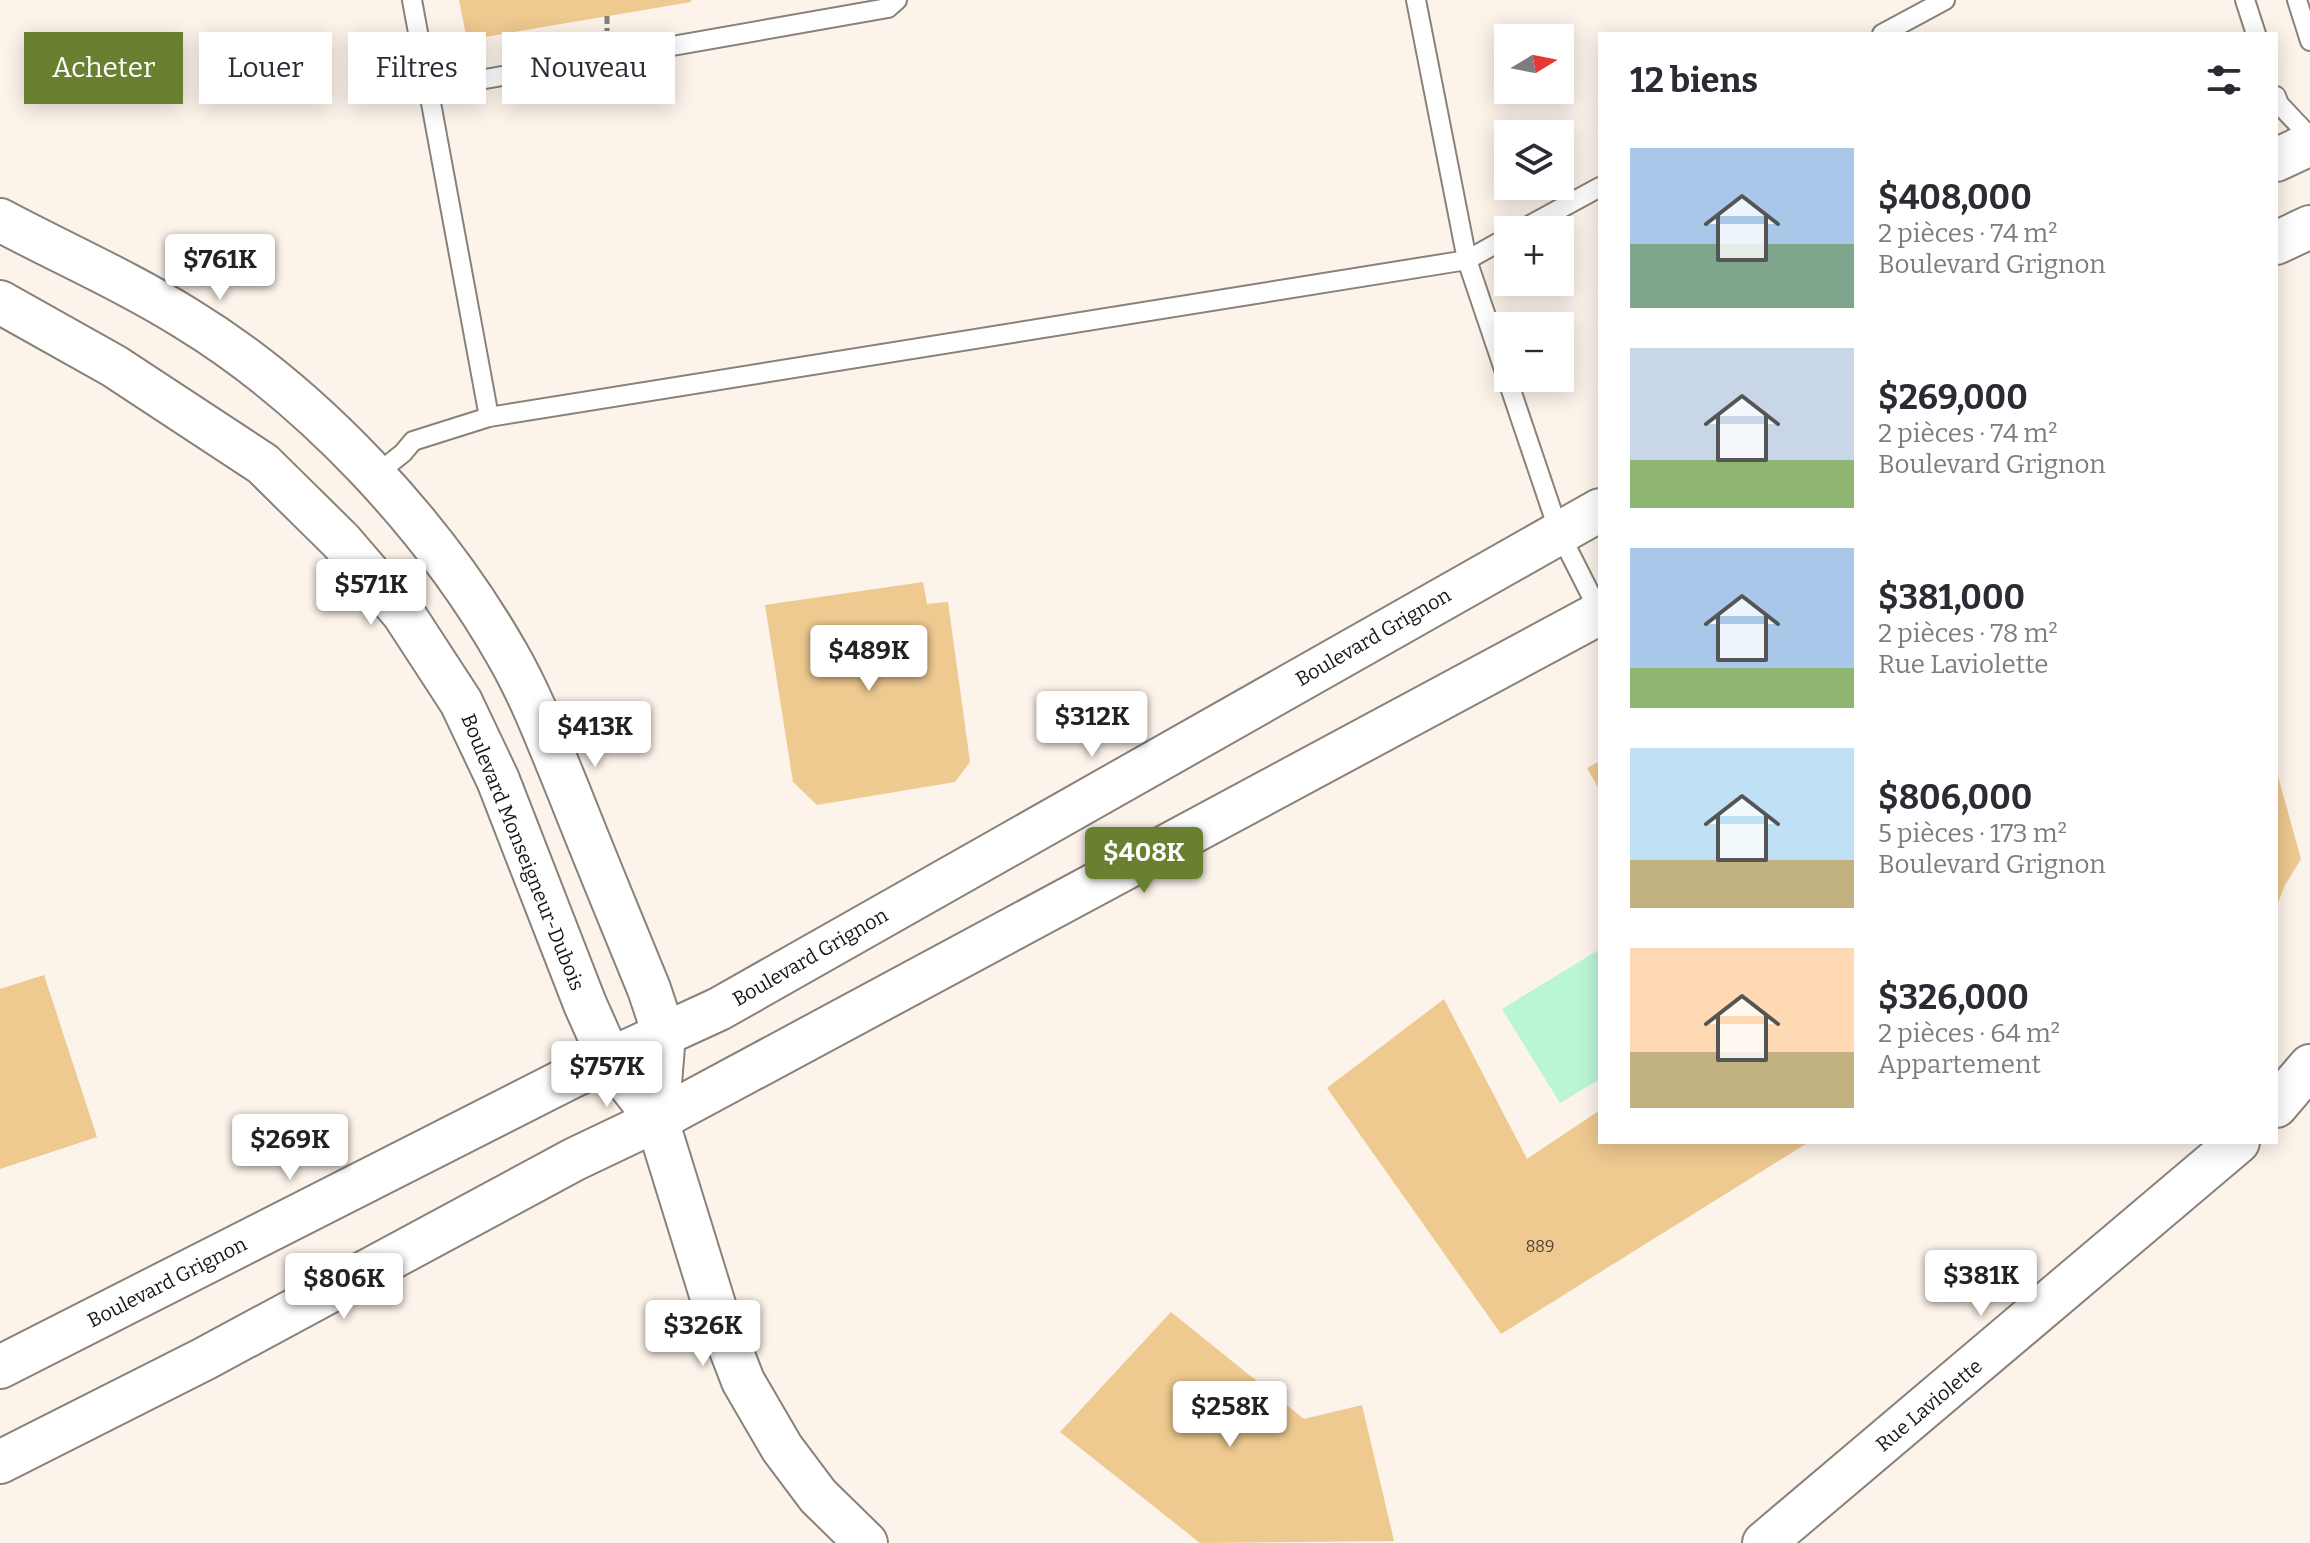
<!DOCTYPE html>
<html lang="fr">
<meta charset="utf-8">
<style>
:root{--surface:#fff;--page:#f7f7f7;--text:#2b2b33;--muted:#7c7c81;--accent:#6a8031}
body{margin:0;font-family:Bitter,serif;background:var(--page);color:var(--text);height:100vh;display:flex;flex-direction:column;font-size:30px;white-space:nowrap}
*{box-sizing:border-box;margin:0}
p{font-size:26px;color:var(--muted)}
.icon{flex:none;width:44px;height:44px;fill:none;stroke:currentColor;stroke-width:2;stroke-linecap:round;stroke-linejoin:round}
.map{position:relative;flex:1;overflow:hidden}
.sheet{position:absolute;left:1598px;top:32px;width:680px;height:1112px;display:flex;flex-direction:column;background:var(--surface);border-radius:0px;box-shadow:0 4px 20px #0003}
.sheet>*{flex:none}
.hud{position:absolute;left:24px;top:32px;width:760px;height:72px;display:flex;gap:16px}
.needle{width:52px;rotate:80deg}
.controls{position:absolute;left:1494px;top:24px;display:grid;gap:16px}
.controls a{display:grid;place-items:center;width:80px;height:80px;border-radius:0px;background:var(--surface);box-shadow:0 4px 20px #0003;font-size:40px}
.price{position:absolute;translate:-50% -68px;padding:0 18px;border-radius:8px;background:#fff;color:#222;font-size:26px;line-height:52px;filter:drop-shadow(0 2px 4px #0008)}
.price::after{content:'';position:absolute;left:50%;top:48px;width:24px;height:18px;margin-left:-12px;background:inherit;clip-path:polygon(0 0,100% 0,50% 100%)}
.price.active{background:var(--accent);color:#fff}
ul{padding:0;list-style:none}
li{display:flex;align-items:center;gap:24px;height:200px;padding:0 32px}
li span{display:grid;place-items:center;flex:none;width:224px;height:160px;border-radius:0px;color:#555}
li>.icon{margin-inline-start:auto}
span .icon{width:96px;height:96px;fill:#fffc;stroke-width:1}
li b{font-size:34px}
h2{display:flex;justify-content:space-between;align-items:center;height:96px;padding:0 32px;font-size:34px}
.chip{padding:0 28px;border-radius:0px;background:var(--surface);box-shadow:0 4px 20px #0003;font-size:28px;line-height:72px}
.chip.active{background:var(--accent);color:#fff}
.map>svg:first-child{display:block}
</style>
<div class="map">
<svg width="2310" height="1543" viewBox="0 0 2310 1543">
<rect width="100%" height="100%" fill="#fcf3ea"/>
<path fill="#baf6d5" d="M 1600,949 L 1600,1079 L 1560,1103 L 1502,1009 Z"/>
<path fill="#eec990" d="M 459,0 L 691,0 L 691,2 L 467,40 Z
M 923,582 L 927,604 L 948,602 L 970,762 L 955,782 L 817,805 L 793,782 L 765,605 Z
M 1600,761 L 1600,791 L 1587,768 Z
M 2276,769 L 2301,859 L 2285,885 L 2276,908 Z
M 44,975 L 97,1137 L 0,1169 L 0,989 Z
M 1444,999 L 1527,1159 L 1600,1110 L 1600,1142 L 1809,1142 L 1501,1334 L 1327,1088 Z
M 1171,1312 L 1304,1419 L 1362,1405 L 1394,1541 L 1200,1543 L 1060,1432 Z"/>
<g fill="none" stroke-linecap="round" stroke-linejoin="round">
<defs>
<path id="service" d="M 1416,0 L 1467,260 L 1559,532 L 1600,613
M 2245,0 L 2256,34
M 2297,0 L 2310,41
M 1882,34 L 1945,0
M 428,89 L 888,8 L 897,0
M 2276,96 L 2279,104 L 2310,137
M 1521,230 L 1600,187
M 489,417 L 1467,260 L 1508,237
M 374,476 L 403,453 L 413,441 L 489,417 L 412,0"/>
<path id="tertiary" d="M 2276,160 L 2310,144
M 0,220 C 62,253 128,282 187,319 C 313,396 434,526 507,654 C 532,697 550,746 569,792 C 595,858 622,923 649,989 L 664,1034 L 657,1120 L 716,1311 L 743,1381 L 782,1448 L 818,1496 L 866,1543
M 2276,243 L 2310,227
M 0,302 L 114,366 L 263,464 L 341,541 L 403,613 L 461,702 L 498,780 L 585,1004 L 609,1058 L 657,1120
M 2276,1106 L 2310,1066
M 0,1367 L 573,1076 L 719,1009 L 1600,510
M 0,1462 L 204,1359 L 575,1159 L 657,1120 L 1600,613
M 1764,1543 L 2238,1142"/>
</defs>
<use href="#service" stroke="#89817a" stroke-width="22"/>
<use href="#tertiary" stroke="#89817a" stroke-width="46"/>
<path stroke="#857f79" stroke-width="5" stroke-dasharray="8 4" stroke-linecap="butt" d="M 607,16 L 607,31"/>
<use href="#service" stroke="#fff" stroke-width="18"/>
<use href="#tertiary" stroke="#fff" stroke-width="42"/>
</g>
<g text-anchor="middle" stroke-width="6" stroke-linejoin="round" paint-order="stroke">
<g font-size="16" fill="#4e4232">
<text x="1540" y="1252">889</text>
</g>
<g font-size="20" fill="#181513" stroke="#fff">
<text transform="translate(1373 637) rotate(-30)" y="7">Boulevard Grignon</text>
<text transform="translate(523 852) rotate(68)" y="7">Boulevard Monseigneur-Dubois</text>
<text transform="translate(810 957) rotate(-30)" y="7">Boulevard Grignon</text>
<text transform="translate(167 1282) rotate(-27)" y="7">Boulevard Grignon</text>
<text transform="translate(1929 1405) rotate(-40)" y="7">Rue Laviolette</text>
</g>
</g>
</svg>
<div class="controls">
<a><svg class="needle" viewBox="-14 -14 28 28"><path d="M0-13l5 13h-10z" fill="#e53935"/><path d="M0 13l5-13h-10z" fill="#7c7c81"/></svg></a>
<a><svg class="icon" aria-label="layers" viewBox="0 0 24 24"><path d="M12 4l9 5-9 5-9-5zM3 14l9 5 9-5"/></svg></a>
<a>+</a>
<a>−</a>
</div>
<b class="price" style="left:220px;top:302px">$761K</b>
<b class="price" style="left:371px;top:627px">$571K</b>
<b class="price" style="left:869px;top:693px">$489K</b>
<b class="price" style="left:1092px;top:759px">$312K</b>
<b class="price" style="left:595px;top:769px">$413K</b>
<b class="price active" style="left:1144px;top:895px">$408K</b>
<b class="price" style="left:607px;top:1109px">$757K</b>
<b class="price" style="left:290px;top:1182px">$269K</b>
<b class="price" style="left:1981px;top:1318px">$381K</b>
<b class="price" style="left:344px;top:1321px">$806K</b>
<b class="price" style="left:703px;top:1368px">$326K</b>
<b class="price" style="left:1230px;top:1449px">$258K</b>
<div class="hud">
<a class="chip active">Acheter</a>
<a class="chip">Louer</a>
<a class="chip">Filtres</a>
<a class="chip">Nouveau</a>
</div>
<section class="sheet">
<h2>12 biens<svg class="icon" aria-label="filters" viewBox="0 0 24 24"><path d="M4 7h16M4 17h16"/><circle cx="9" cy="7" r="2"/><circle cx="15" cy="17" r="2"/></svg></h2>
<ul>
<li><span style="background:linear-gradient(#a9c7e8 60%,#7fa58c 0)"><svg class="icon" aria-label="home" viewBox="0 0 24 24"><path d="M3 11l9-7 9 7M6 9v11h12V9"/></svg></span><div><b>$408,000</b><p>2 pièces · 74 m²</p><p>Boulevard Grignon</p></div></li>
<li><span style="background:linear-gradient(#c9d6e8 70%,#8fb573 0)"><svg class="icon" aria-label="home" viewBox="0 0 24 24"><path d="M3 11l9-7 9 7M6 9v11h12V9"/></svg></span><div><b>$269,000</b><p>2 pièces · 74 m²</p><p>Boulevard Grignon</p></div></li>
<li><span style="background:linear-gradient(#a9c7e8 75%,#8fb573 0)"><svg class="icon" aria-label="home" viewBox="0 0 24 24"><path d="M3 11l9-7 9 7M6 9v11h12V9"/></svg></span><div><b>$381,000</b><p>2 pièces · 78 m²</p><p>Rue Laviolette</p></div></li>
<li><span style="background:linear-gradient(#bfe0f5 70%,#c2b280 0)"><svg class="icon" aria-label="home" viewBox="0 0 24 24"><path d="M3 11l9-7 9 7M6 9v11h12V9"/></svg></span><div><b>$806,000</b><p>5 pièces · 173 m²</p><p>Boulevard Grignon</p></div></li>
<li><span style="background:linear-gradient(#ffd9b3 65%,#c2b280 0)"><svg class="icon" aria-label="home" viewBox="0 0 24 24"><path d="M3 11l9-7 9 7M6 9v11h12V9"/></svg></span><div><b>$326,000</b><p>2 pièces · 64 m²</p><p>Appartement</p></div></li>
</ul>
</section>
</div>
